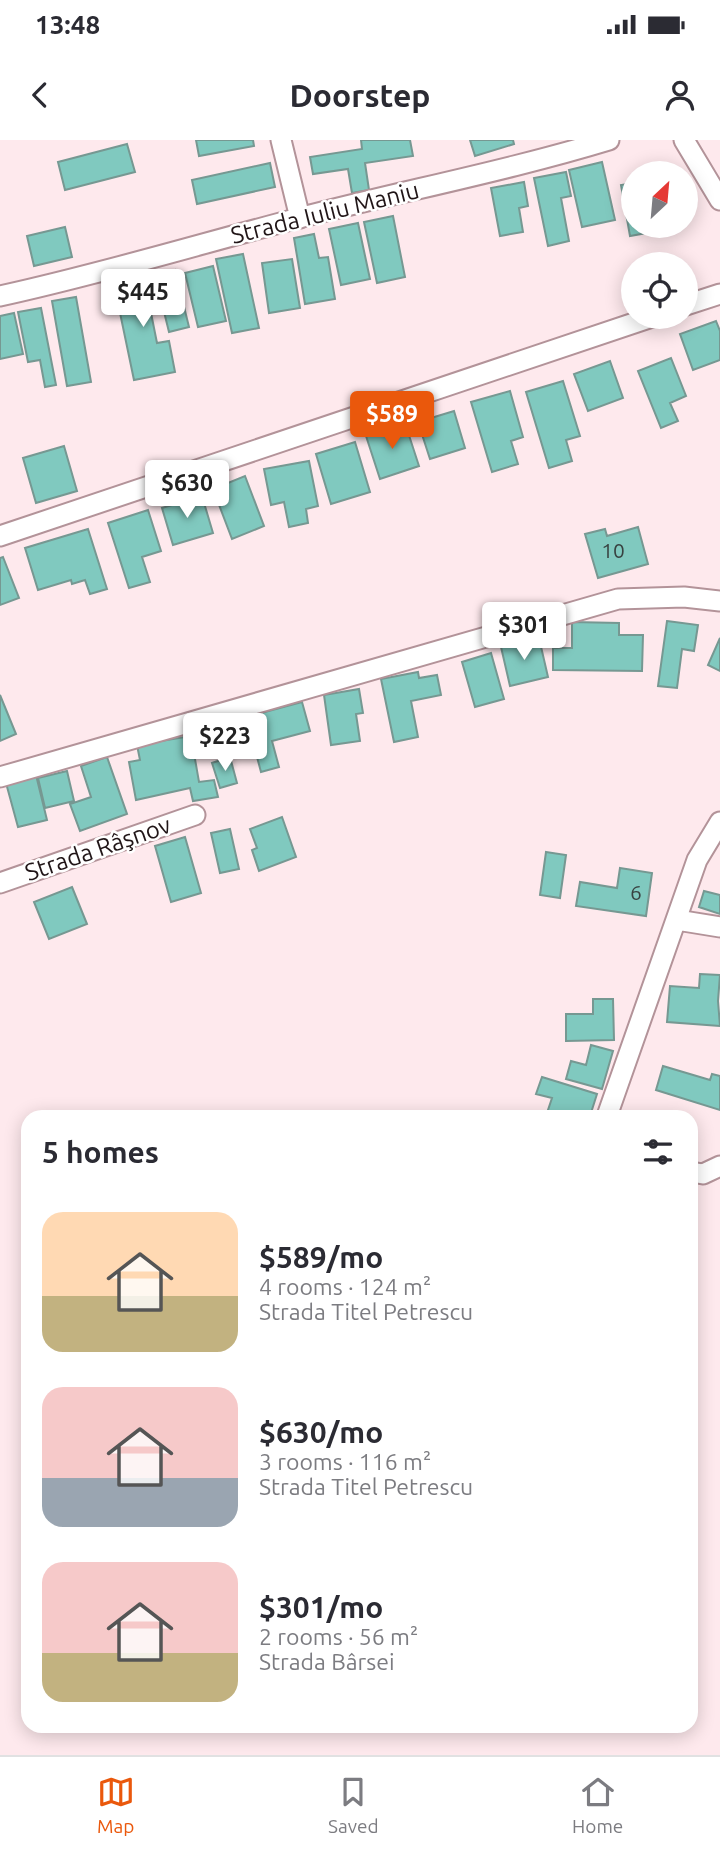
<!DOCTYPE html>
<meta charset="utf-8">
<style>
:root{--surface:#fff;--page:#f7f7f7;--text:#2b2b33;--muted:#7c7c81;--line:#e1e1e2;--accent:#ea580c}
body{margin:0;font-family:Ubuntu,sans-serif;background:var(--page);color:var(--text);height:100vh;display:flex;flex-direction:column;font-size:26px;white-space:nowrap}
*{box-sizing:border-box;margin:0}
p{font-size:23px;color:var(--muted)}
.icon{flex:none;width:38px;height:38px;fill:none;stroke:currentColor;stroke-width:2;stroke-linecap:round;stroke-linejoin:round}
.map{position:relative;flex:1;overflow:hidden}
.sheet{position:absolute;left:21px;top:970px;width:677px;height:623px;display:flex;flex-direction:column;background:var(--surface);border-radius:21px;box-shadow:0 4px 18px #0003}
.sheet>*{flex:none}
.needle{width:46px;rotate:26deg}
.tools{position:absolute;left:621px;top:21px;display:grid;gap:14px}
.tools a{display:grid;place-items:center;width:77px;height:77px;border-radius:50%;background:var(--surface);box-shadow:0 4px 18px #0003;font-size:35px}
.price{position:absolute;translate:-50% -60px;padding:0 16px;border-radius:7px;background:#fff;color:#222;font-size:23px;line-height:46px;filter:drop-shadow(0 2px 4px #0008)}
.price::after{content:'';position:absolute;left:50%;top:42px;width:21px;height:16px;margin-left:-10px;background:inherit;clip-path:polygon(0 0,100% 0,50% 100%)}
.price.selected{background:var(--accent);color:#fff}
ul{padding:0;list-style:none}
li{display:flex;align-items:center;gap:21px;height:175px;padding:0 21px}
li span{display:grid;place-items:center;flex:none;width:196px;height:140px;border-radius:21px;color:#555}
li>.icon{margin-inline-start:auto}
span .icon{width:84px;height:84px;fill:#fffc;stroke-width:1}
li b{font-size:30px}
h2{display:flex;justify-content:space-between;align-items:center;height:84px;padding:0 21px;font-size:30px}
.status{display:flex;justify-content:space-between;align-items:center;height:49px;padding:0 35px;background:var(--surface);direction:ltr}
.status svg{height:19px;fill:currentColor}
header{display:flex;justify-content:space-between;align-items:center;height:91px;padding:0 21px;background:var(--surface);font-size:32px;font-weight:600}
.dock{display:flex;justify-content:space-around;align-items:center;height:98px;border-top:2px solid var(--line);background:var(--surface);font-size:19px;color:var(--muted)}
.dock a{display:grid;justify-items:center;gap:4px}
.dock .selected{color:var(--accent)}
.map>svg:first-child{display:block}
</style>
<div class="status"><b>13:48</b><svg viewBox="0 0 49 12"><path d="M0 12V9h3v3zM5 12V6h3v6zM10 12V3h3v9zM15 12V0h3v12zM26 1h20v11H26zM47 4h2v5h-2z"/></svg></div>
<header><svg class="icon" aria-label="back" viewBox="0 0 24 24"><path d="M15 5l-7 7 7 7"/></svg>Doorstep<svg class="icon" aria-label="person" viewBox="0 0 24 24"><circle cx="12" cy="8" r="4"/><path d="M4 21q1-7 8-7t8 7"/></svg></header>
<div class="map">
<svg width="720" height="1615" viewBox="0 0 720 1615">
<rect width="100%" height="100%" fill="#fee9ed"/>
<path fill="#80c9bf" stroke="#769892" stroke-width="2" d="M 196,0 L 253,0 L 254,6 L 199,16 Z
M 361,0 L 410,0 L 413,16 L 365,23 L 369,50 L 352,53 L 348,29 L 313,34 L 310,17 L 362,9 Z
M 470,0 L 513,0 L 514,4 L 475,16 Z
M 127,4 L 135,32 L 65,50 L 58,22 Z
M 602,22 L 615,80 L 582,87 L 569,30 Z
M 270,23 L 275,47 L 197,64 L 192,40 Z
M 566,32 L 571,56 L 561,58 L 569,101 L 548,106 L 534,38 Z
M 524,42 L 528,66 L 519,68 L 523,92 L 500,96 L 491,48 Z
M 634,43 L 634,86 L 685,86 L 630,96 L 621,45 Z
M 393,76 L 405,137 L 377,143 L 364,82 Z
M 358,83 L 370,139 L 341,145 L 329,89 Z
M 65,87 L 72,117 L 34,126 L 27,96 Z
M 314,94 L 319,118 L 328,117 L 335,159 L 305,164 L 294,98 Z
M 243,114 L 259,188 L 232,193 L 216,119 Z
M 292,119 L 300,168 L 269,173 L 262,123 Z
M 213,126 L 226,181 L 198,187 L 185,133 Z
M 175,130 L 189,187 L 169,192 L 155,135 Z
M 153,136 L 159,166 L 150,168 L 157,203 L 169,201 L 175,232 L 134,240 L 114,144 Z
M 76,157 L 91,242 L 67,246 L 52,161 Z
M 41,168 L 56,245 L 45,247 L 40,220 L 28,222 L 18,172 Z
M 14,173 L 23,214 L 0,219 L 0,176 Z
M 716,181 L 720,191 L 720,220 L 693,230 L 680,194 Z
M 671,218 L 686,256 L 670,263 L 678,281 L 661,288 L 638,231 Z
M 610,221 L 623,258 L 588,271 L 574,234 Z
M 563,241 L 580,296 L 566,300 L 572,321 L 549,328 L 526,252 Z
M 510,251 L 523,297 L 511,301 L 518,324 L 492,332 L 471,262 Z
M 454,271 L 465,308 L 430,319 L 418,282 Z
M 405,283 L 419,326 L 380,339 L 366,296 Z
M 355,302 L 370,352 L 331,364 L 316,314 Z
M 64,306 L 77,351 L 36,363 L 23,318 Z
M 309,321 L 318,366 L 306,369 L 308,383 L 289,387 L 284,362 L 271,365 L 264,329 Z
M 245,336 L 264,386 L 232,399 L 213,349 Z
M 202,356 L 213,393 L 173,405 L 162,368 Z
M 148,370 L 161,411 L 142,417 L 150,442 L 129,448 L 108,383 Z
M 638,387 L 648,424 L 598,438 L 585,394 L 605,389 L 607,396 Z
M 88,389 L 107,449 L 90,454 L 85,440 L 72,444 L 71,440 L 38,450 L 25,408 Z
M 3,417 L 19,458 L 0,465 L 0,418 Z
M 667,481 L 698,485 L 694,511 L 682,509 L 677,548 L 658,546 Z
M 572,482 L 619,483 L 619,495 L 643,495 L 642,531 L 553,530 L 553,508 L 572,508 Z
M 539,498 L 548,537 L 510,546 L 501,507 Z
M 720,498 L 720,531 L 708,525 Z
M 491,513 L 504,559 L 475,567 L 462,522 Z
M 418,532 L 419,538 L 437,535 L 441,555 L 411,561 L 418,597 L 394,602 L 381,539 Z
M 359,549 L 363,573 L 356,574 L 360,601 L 331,605 L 324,555 Z
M 0,555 L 16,594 L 0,601 Z
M 302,562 L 310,591 L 272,601 L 279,627 L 261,632 L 253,602 L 239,606 L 232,581 Z
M 191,596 L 199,642 L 214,640 L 218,657 L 193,661 L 190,648 L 136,660 L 129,622 L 140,620 L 137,605 Z
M 107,617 L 127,674 L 80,691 L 70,664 L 91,657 L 81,626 Z
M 230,617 L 237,643 L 220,648 L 212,623 Z
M 67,631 L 74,661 L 45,668 L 38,638 Z
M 36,635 L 47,680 L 18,687 L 6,643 Z
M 282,677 L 296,717 L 259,731 L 252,710 L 257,708 L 250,689 Z
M 230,689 L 239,729 L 220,733 L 211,693 Z
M 185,697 L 201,753 L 171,762 L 155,706 Z
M 546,712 L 566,715 L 560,758 L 540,755 Z
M 620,728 L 652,733 L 646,776 L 576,766 L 580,742 L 617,748 Z
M 72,747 L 87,784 L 49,799 L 34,762 Z
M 704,751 L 720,755 L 720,774 L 699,767 Z
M 700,834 L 720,835 L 718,861 L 720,886 L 667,882 L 670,846 L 699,848 Z
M 593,859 L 613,859 L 614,900 L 566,901 L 566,874 L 593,874 Z
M 591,905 L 613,911 L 602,949 L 566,939 L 571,921 L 586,925 Z
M 663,926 L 710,940 L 712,934 L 720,936 L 720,970 L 656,950 Z
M 542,937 L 597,954 L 590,976 L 546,976 L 552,958 L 536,954 Z"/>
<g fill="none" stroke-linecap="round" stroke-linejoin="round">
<defs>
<path id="street" d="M 281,0 L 300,78
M 684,0 L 720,60
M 0,156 C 101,134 200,104 299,78 C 402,51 507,31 609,0
M 686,165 L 720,154
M 0,396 L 652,177
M 0,637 L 618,459 L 684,457 L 720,461
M 0,743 L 195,675
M 677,780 L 720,787
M 607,976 L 697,720 L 720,682
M 691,1032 L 703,1034 L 720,1026"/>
</defs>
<use href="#street" stroke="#b39399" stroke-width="23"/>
<use href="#street" stroke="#fff" stroke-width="19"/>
</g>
<g text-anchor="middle" stroke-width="5" stroke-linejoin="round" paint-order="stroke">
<g font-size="21" fill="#384241">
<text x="613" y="418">10</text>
<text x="636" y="760">6</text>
</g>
<g font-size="24" fill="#201517" stroke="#fff">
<text transform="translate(325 73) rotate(-14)" y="8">Strada Iuliu Maniu</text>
<text transform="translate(98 709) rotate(-19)" y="8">Strada Râşnov</text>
</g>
</g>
</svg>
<div class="tools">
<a><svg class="needle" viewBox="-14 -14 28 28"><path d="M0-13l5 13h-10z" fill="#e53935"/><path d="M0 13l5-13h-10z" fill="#7c7c81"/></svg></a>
<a><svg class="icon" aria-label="locate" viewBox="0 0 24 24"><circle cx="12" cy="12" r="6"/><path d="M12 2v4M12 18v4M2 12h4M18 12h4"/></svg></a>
</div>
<b class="price" style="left:143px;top:189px">$445</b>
<b class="price selected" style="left:392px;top:311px">$589</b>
<b class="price" style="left:187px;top:380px">$630</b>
<b class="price" style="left:524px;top:522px">$301</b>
<b class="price" style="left:225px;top:633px">$223</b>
<section class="sheet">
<h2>5 homes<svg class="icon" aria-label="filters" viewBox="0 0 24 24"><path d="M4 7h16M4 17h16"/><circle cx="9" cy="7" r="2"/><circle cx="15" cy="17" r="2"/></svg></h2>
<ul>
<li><span style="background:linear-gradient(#ffd9b3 60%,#c2b280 0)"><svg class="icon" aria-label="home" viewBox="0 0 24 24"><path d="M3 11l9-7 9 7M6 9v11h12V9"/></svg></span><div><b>$589/mo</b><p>4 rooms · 124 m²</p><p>Strada Titel Petrescu</p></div></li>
<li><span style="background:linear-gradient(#f6c9c9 65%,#9aa5b1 0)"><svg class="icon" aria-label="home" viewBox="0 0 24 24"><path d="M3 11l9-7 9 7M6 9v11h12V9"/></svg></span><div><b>$630/mo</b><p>3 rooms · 116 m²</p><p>Strada Titel Petrescu</p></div></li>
<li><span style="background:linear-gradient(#f6c9c9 65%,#c2b280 0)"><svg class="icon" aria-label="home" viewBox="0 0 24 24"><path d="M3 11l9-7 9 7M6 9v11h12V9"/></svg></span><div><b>$301/mo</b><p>2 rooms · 56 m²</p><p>Strada Bârsei</p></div></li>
</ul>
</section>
</div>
<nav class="dock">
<a class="selected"><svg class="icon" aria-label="map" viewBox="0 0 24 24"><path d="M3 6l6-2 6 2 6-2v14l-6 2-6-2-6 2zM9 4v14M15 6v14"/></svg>Map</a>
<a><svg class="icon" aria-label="saved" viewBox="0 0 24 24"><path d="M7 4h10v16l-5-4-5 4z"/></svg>Saved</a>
<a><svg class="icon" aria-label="home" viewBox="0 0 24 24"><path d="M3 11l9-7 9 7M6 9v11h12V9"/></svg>Home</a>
</nav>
